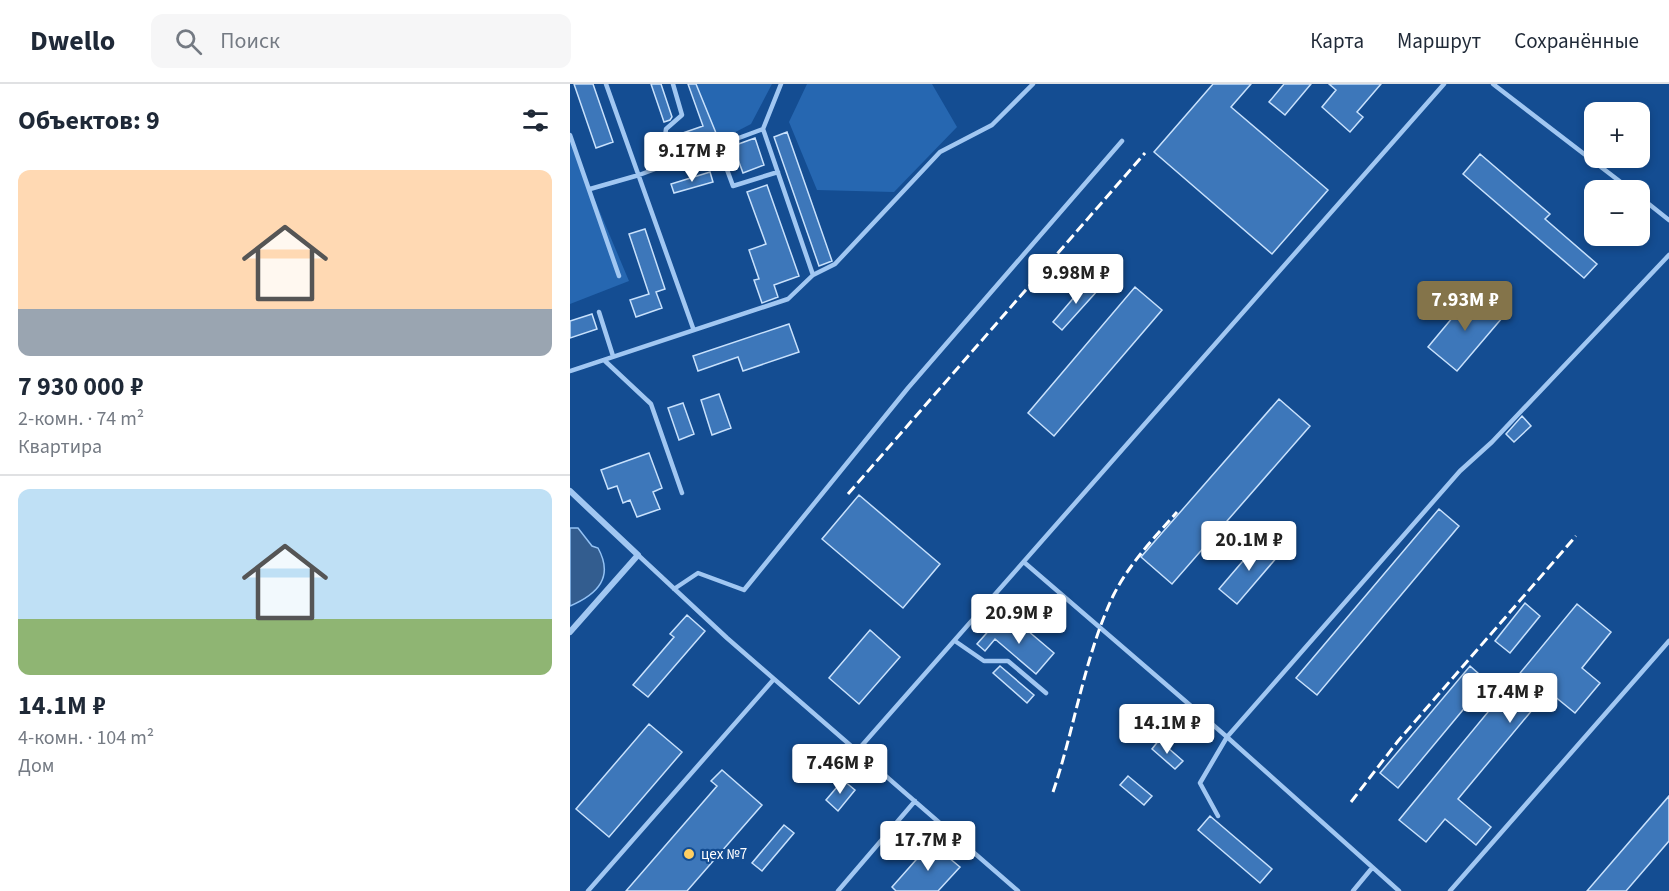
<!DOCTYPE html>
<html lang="ru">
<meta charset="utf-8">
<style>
:root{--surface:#fff;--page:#f6f6f7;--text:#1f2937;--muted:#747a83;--line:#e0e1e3;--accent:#84744a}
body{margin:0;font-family:"Source Sans 3",sans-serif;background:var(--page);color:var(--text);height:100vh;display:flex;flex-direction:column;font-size:22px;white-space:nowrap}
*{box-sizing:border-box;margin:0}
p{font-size:20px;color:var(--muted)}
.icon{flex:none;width:33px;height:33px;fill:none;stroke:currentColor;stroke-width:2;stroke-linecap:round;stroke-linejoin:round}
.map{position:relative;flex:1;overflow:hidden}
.drawer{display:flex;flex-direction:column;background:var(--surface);width:570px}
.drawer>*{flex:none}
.fabs{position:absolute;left:1014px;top:18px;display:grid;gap:12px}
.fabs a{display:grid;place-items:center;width:66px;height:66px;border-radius:12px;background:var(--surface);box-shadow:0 3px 9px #0003;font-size:30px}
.price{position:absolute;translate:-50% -51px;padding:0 14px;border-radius:6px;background:#fff;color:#222;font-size:20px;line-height:39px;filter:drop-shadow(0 2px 3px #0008)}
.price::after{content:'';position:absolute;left:50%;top:36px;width:18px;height:14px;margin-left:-9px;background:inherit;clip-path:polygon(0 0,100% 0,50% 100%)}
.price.active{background:var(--accent);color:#fff}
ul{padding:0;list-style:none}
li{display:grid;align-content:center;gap:12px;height:318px;padding:0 18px}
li+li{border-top:2px solid var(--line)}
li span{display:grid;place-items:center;height:186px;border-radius:12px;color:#555}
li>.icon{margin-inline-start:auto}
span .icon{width:108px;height:108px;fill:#fffc;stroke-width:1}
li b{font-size:26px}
h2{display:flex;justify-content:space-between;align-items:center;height:72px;padding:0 18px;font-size:26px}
header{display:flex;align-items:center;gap:36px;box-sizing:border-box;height:84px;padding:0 30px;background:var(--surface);border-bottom:2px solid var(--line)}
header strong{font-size:28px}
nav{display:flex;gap:33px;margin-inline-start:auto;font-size:21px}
.search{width:420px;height:54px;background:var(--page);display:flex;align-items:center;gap:15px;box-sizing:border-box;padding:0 21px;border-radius:12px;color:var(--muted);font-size:22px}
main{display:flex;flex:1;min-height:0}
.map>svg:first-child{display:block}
</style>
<header>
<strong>Dwello</strong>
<div class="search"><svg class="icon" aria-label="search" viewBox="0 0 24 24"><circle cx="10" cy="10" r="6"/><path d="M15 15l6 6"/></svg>Поиск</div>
<nav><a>Карта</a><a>Маршрут</a><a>Сохранённые</a></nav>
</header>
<main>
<section class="drawer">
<h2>Объектов: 9<svg class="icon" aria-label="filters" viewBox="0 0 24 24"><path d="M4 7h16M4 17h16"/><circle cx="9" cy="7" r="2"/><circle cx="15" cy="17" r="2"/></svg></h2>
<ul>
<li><span style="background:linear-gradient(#ffd9b3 75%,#9aa5b1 0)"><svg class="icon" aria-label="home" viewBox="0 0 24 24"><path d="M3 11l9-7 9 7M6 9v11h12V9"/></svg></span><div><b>7 930 000 ₽</b><p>2-комн. · 74 m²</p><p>Квартира</p></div></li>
<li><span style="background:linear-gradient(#bfe0f5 70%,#8fb573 0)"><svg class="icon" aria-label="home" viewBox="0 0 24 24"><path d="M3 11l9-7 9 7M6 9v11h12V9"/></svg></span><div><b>14.1M ₽</b><p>4-комн. · 104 m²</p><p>Дом</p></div></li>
</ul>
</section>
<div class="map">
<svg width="1099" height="807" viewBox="0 0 1099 807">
<rect width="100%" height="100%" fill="#144d92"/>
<path fill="#2667b1" d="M 119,0 L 202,0 L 181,40 L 148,57 Z
M 237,0 L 362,0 L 387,43 L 324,108 L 247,106 L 219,38 Z
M 0,57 L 59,197 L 0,220 Z"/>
<path fill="#335d8f" stroke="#93c2f5" stroke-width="1.5" d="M 0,444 L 8,444 L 22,462 L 28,464 C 44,493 28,510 0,522 Z"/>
<path fill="#3d77ba" stroke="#c8e1fc" stroke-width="1.5" d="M 4,0 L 23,0 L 43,58 L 26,64 Z
M 81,0 L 91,0 L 102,33 L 100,36 L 94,38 Z
M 118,0 L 126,0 L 146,49 L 110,61 L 107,51 L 133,42 Z
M 643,0 L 681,0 L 661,23 L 758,106 L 702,170 L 584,68 Z
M 714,0 L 741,0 L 715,31 L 699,18 Z
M 759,0 L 811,0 L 787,28 L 793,33 L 780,48 L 752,23 L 766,6 Z
M 217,48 L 262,177 L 249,182 L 204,53 Z
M 185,54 L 194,81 L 173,89 L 163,62 Z
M 910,70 L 980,130 L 975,135 L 1027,180 L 1014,194 L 893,90 Z
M 140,88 L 143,98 L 104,109 L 101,100 Z
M 197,101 L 229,192 L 204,201 L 208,213 L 192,219 L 184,196 L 189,195 L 179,166 L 196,160 L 177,108 Z
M 75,145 L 95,205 L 86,208 L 92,224 L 66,233 L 60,216 L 79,210 L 59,150 Z
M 518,197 L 528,206 L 492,246 L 483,238 Z
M 565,203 L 592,226 L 484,352 L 458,329 Z
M 903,209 L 932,234 L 887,287 L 858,263 Z
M 22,230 L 27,245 L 0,254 L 0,237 Z
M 219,240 L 229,268 L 173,287 L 168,273 L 128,287 L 123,272 Z
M 149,310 L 161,344 L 142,351 L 131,316 Z
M 709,315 L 740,342 L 602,500 L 571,473 Z
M 113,319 L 124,350 L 109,356 L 98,324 Z
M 952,332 L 961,342 L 944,358 L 936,350 Z
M 79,369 L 92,404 L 83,408 L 90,425 L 67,433 L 60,416 L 53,419 L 47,402 L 38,405 L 31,386 Z
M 289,411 L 370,480 L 333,524 L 252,455 Z
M 869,425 L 889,442 L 747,611 L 726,594 Z
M 690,457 L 708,472 L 667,520 L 649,505 Z
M 955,519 L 970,532 L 940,569 L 925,557 Z
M 1007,520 L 1041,548 L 1012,584 L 1030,599 L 1005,629 L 978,607 L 888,715 L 921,743 L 906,761 L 875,735 L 856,758 L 829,736 Z
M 117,531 L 135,547 L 78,613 L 63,601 L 104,553 L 100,550 Z
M 429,535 L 445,548 L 451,541 L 484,569 L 466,590 L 425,555 L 415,567 L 407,560 Z
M 300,546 L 330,573 L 289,620 L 259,594 Z
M 430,582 L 464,611 L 457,619 L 423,589 Z
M 900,582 L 917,597 L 828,704 L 810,689 Z
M 79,640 L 112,668 L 39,753 L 6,725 Z
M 589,656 L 613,677 L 605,685 L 582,665 Z
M 152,686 L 192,721 L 117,807 L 56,807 L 147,702 L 141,697 Z
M 558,692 L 582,712 L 574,721 L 550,701 Z
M 273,696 L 285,706 L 268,727 L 256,716 Z
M 1099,712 L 1099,757 L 1056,807 L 1017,807 Z
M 640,732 L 702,785 L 690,799 L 628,746 Z
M 214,741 L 224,749 L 192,787 L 182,779 Z
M 361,759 L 390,783 L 368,807 L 326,807 L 322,803 Z"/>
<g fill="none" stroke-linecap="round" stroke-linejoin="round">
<path stroke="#a1c7f2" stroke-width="4.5" d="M 36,0 L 123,244
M 211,0 L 193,45 L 243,191
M 923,0 L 1061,106
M 0,51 L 49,192
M 148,61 L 163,102 L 208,88
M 91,82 L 96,45 L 112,31 L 103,0
M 20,105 L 69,91 L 193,45
M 1070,113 L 1099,136
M 29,228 L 43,272
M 34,276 L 81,320 L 112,409
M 0,287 L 218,215 L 243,191 L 265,180 L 370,68 L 422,41 L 463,0
M 68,471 L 157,554 L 448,807
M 455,479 L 657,653 L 829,807
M 104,505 L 128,489 L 174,506 L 338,304 L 552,57
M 385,557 L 414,577 L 438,577 L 476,609
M 287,667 L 874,0
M 648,732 L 630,699 L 657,653 L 890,387 L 922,358 L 1099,171
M 18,807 L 204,595
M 268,807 L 345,717
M 783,807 L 802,784
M 880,807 L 1099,557"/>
<path stroke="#a1c7f2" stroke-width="6" d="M 0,407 L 68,471 L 0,548"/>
<path stroke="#fff" stroke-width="3" stroke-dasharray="10 4.5" stroke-linecap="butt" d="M 278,410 L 575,69
M 483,708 C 505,643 514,574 543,512 C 559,480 584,454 607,428
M 781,718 L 828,657 L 1006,452"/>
</g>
<circle fill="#ffcf62" stroke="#144d92" stroke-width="2" cx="119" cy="770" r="6"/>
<g text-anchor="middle" stroke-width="4.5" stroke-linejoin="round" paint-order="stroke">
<g font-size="15" fill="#fff" stroke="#144d92" text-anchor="start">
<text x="131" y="775">цех №7</text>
</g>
</g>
</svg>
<div class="fabs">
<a>+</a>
<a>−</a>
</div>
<b class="price" style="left:122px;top:99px">9.17M ₽</b>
<b class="price" style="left:506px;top:221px">9.98M ₽</b>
<b class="price active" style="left:895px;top:248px">7.93M ₽</b>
<b class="price" style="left:679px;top:488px">20.1M ₽</b>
<b class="price" style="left:449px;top:561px">20.9M ₽</b>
<b class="price" style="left:940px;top:640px">17.4M ₽</b>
<b class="price" style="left:597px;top:671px">14.1M ₽</b>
<b class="price" style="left:270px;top:711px">7.46M ₽</b>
<b class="price" style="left:358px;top:788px">17.7M ₽</b>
</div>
</main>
